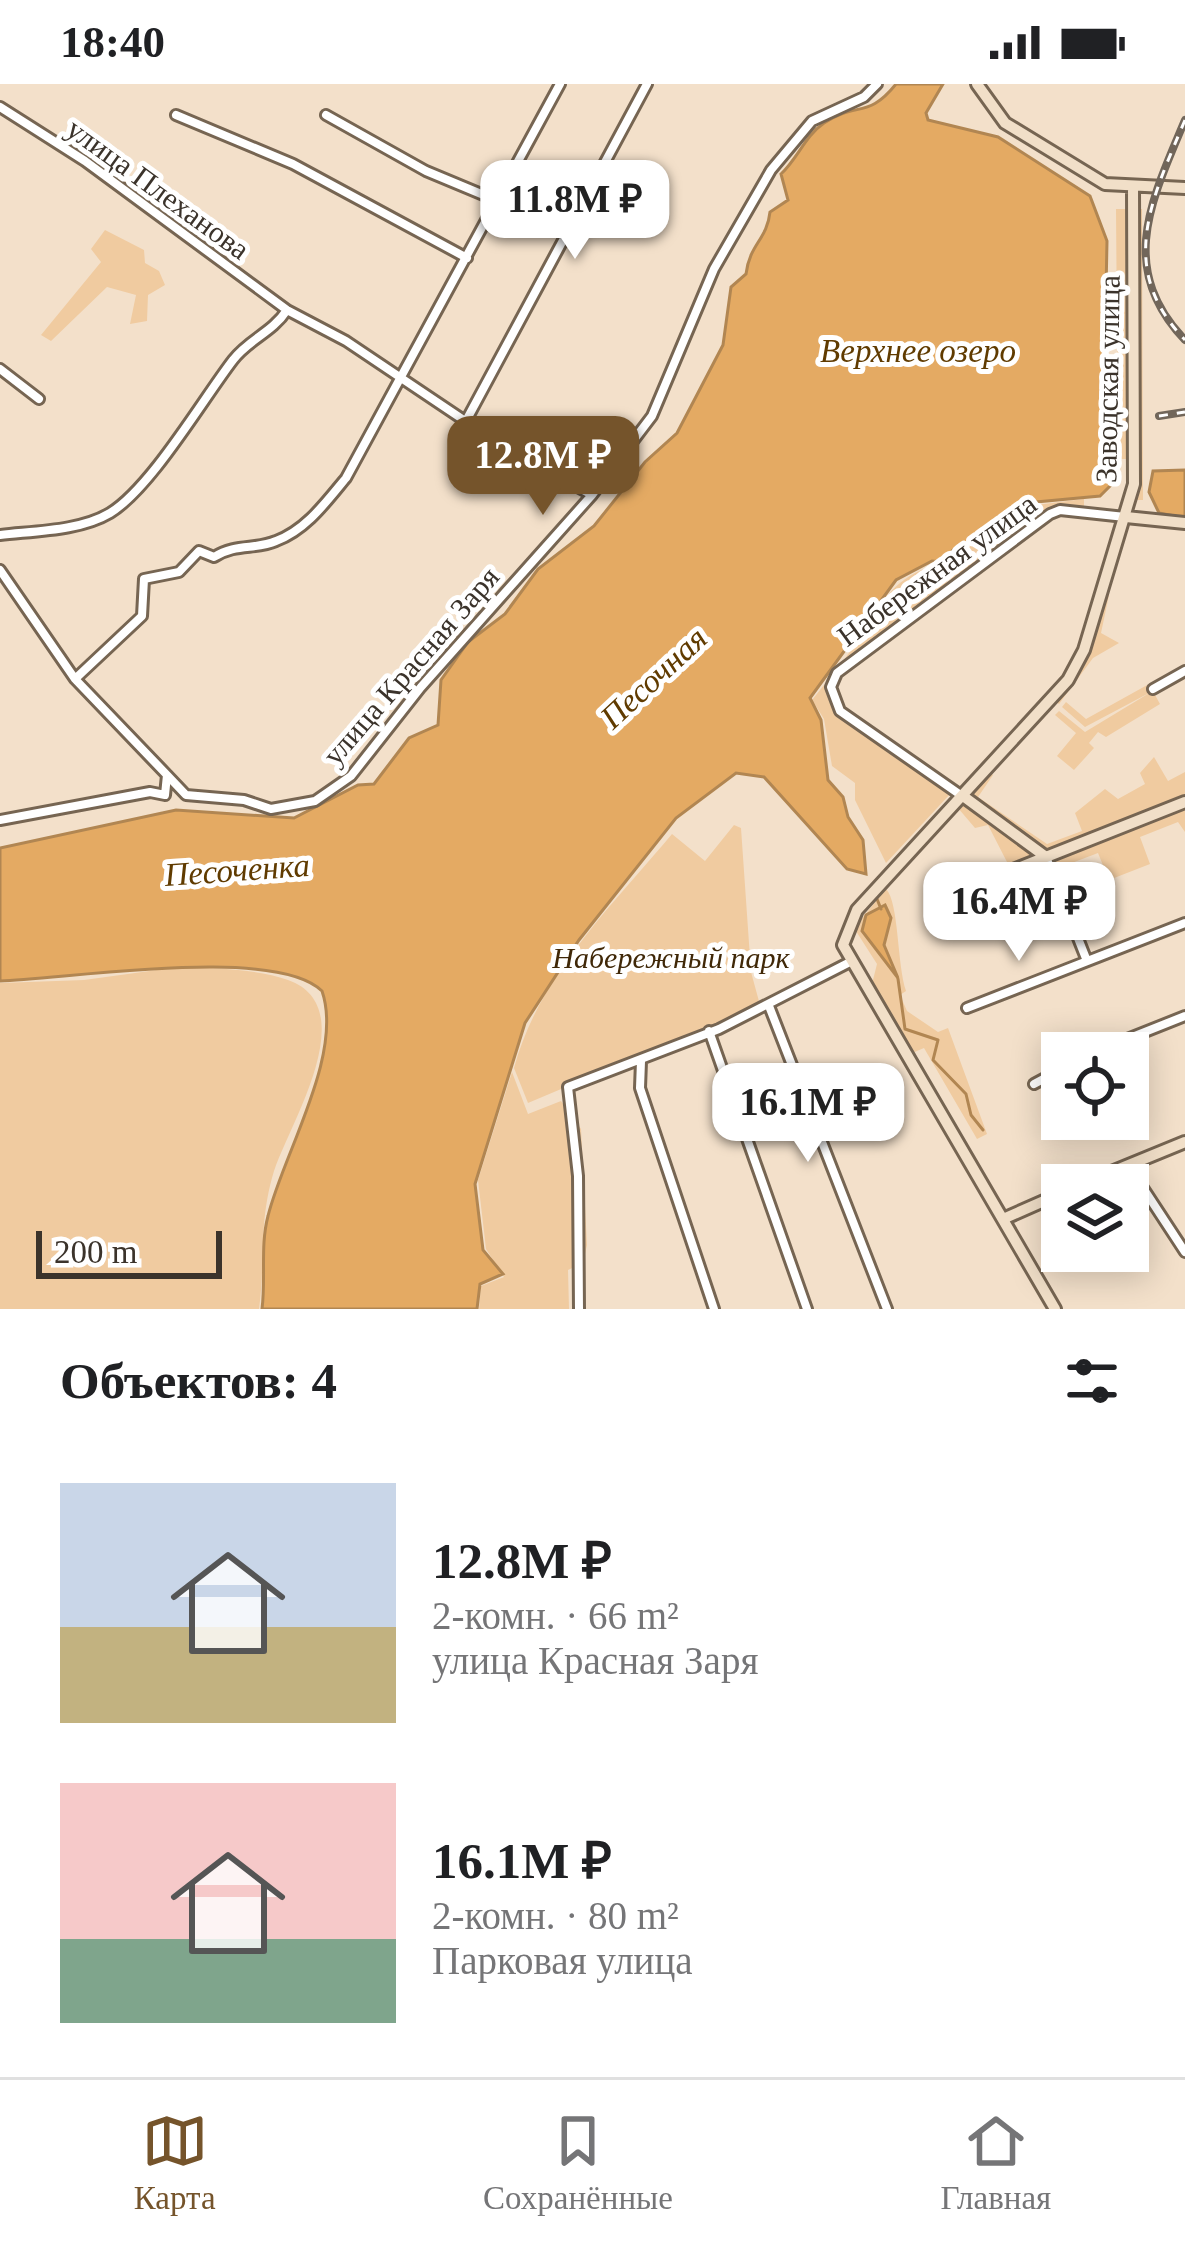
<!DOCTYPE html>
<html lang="ru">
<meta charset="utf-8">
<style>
:root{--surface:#fff;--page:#f6f6f6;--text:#202124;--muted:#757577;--line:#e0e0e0;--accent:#75542b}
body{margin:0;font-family:"Times New Roman",serif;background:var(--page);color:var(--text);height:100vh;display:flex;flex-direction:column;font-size:45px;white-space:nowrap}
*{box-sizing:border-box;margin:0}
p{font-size:39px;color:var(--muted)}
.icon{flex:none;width:66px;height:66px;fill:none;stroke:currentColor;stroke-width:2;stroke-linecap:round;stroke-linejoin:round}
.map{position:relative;height:1225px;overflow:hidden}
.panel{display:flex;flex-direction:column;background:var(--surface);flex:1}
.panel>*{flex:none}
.buttons{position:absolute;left:1041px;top:948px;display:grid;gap:24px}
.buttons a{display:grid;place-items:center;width:108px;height:108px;border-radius:0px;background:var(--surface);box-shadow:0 6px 30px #0003;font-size:60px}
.scale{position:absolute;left:36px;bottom:30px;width:186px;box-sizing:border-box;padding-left:12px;border:6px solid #3b332b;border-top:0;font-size:33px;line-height:42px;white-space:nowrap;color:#3b332b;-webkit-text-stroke:9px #fff;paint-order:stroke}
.price{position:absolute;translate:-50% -102px;padding:0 27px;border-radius:24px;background:#fff;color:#222;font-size:39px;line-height:78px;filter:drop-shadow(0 3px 6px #0008)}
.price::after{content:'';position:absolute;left:50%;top:72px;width:36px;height:27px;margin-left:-18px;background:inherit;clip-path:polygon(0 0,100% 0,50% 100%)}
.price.selected{background:var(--accent);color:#fff}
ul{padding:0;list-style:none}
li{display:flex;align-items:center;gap:36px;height:300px;padding:0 60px}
li span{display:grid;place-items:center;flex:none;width:336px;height:240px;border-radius:0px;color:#555}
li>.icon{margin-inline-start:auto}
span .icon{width:144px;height:144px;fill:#fffc;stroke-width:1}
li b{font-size:51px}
h2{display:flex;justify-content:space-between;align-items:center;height:144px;padding:0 60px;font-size:51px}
.status{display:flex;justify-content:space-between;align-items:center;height:84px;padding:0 60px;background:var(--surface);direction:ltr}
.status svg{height:33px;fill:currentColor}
.tabs{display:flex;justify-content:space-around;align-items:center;height:168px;border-top:3px solid var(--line);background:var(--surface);font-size:33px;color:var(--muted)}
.tabs a{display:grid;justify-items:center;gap:6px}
.tabs .selected{color:var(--accent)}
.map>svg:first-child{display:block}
</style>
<div class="status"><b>18:40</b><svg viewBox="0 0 49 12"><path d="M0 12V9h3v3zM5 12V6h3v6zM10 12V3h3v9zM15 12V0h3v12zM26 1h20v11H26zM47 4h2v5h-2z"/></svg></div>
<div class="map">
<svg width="1185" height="1225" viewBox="0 0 1185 1225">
<rect width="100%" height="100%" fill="#f3e0ca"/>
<path fill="#f0cba0" d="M 1116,125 L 1128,125 L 1129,375 L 1118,375 Z
M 1135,125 L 1142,125 L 1143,416 L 1135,416 Z
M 105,146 L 144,166 L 145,179 L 159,187 L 165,201 L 148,211 L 147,237 L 130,240 L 136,211 L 107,203 L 51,257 L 41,251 L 101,178 L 91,165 Z
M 1084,415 L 1084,424 L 1048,428 L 952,496 L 945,484 L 951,470 L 1036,421 Z
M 926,484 L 940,487 L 947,499 L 843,578 C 848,568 860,558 866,547 C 879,519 895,496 926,484 Z
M 1104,509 L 1109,511 L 1101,549 L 1119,559 L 1093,574 L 1059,620 L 1054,616 L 1071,597 Z
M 1149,600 L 1160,620 L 1106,653 L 1098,648 L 1089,659 L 1094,664 L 1074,686 L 1057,672 L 1076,649 L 1055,631 L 1059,627 L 1085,648 L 1151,608 L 1085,643 L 1062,623 L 1066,618 L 1086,635 Z
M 824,601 L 838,630 L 951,709 L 886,779 L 855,716 L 855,699 L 832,682 L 824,635 L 812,616 Z
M 1154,673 L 1168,697 L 1185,688 L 1185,748 L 1178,738 L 1140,753 L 1150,780 L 1109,796 L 1098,769 L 949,826 L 940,805 L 1007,778 L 988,741 L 975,744 L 958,724 L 989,688 L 993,691 L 978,713 L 1047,760 L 1082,747 L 1075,729 L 1105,705 L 1118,715 L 1145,700 L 1140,689 Z
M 734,741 L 741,744 L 751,888 L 760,921 L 528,1019 L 514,984 C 539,891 612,822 672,750 L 705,777 Z
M 886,805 C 899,818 897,881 906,907 L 900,911 L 907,927 L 938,948 L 948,944 L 987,1050 L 977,1055 L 924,964 L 910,970 L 871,904 L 877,880 L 854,844 Z
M 186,882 C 218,885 258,885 288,896 C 364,923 290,1039 274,1087 C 258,1140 266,1174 259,1225 L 0,1225 L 0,899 L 84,896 Z
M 512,988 L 528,1030 L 561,1017 L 581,1045 L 587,1161 L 583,1179 L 568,1186 L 569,1225 L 479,1225 L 481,1202 L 504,1193 L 486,1165 L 478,1096 Z"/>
<path fill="#e4aa63" stroke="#b18652" stroke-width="3" d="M 896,0 L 943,0 L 926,29 L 928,36 L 998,53 L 1090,112 L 1107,157 L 1103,358 L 1111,401 L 1100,412 L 1036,418 L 953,466 L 943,478 L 932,477 L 896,496 L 810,614 L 821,636 L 828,696 L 843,713 L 848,733 L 863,756 L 866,790 L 847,785 L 764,693 L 736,689 L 676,734 L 579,856 L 525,939 L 475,1100 L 483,1166 L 503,1190 L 480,1200 L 477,1225 L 262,1225 C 266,1194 260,1162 268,1132 C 283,1070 344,971 322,907 C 275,861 68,895 0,897 L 0,764 L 176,726 L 294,734 L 358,701 L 374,700 L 409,654 L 438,641 L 441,596 L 468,558 L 505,530 L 538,485 L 594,442 L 645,378 L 677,349 L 723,261 L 731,203 L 746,190 C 750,159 767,156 770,128 L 788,116 L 781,90 C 798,74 805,52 824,39 C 858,17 868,35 896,0 Z
M 1185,386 L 1185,434 L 1159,429 L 1149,408 L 1153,387 Z
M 885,821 L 891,834 L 884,861 L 898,894 L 862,847 L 866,831 Z"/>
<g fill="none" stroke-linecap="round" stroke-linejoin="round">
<path stroke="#b18652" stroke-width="3" d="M 877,815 L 881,825
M 898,895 L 905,945 L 938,956 L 933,976 L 966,1010 L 971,1031 L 983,1046"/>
<defs>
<path id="street" d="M 0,23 L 85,77 L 287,226 L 346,257 L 495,357 L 592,411
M 176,31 L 293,80 L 467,174
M 326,31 L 426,87 L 498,117
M 0,285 L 39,315
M 467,335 L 647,0
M 0,451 C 34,447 80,447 110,429 C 151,404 203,315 233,276 C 249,255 272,249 287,226
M 0,486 L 75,595 L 167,691 L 165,711 L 150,708 L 0,736
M 75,595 L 142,532 L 144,495 L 179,488 L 199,467 L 214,473 C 236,459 255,466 276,457 C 306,446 326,418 346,394 L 560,0
M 1153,605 L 1185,587
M 167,691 L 186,711 L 244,716 L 271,725 L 315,717 L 351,692 L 421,603 L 592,411 L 652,332 L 714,185 L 771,86 L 812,37 L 864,13 L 877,0
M 962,712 L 840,627 L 831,603 L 837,589 L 1050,430 L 1060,426 L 1125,433
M 1046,773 L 1087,877
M 769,922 L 887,1225
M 967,924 L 1185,839
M 709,947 L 807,1225
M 1092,969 L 1185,932
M 641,977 L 640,1004 L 714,1225
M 1034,1000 L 1062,985
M 1128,1081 L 1185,1168
M 579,1225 L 578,1092 L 568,1003 L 719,945 L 850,878"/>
<path id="secondary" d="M 977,0 L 1005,39 L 1105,100 L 1185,104
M 1126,433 L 1185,439
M 963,712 L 1046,773 L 1185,718
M 939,815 L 1046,773
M 1080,1101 L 1185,1058
M 1003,1135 L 1062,1109
M 1055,1225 L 843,861 L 857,826 L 1068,596 L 1084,566 L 1134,400 L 1133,103"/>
</defs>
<use href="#street" stroke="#766552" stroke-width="14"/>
<use href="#secondary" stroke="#766552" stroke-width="16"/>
<use href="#street" stroke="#fff" stroke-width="8"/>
<use href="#secondary" stroke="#f1dfc8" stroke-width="10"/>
<defs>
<path id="rail" d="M 1185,36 C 1152,115 1116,184 1185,256
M 1159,332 L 1185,328"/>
</defs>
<use href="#rail" stroke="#71665a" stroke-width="8"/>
<use href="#rail" stroke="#fff" stroke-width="3" stroke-dasharray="9" stroke-linecap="butt"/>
</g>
<g text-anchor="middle" stroke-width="10" stroke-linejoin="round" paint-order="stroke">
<g font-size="30" fill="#3b332b" stroke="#fff">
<text transform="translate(158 105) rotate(36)" y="10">улица Плеханова</text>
<text transform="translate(1108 295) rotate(-89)" y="10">Заводская улица</text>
<text transform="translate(937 486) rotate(-36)" y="10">Набережная улица</text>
<text transform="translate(411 582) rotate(-49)" y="10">улица Красная Заря</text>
</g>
<g font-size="30" font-style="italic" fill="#402808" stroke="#fff">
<text x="671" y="884">Набережный парк</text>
</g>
<g font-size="33" font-style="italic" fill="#603b00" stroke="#fff">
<text x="918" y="278">Верхнее озеро</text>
<text transform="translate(653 593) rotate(-43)" y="12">Песочная</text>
<text transform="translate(237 785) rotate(-4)" y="12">Песоченка</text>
</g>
</g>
</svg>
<div class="buttons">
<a><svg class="icon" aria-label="locate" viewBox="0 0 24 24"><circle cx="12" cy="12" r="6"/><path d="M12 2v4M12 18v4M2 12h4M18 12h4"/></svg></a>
<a><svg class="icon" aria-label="layers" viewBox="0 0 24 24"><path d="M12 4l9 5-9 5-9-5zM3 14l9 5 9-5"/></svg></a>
</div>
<div class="scale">200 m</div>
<b class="price" style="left:575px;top:178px">11.8M ₽</b>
<b class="price selected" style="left:543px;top:434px">12.8M ₽</b>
<b class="price" style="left:1019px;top:880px">16.4M ₽</b>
<b class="price" style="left:808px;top:1081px">16.1M ₽</b>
</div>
<section class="panel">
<h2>Объектов: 4<svg class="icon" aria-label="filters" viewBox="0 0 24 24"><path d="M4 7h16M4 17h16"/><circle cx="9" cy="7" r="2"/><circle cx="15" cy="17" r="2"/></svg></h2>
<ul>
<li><span style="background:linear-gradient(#c9d6e8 60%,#c2b280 0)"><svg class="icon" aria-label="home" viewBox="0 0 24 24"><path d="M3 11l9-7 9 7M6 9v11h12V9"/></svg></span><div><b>12.8M ₽</b><p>2-комн. · 66 m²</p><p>улица Красная Заря</p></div></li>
<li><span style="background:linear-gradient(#f6c9c9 65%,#7fa58c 0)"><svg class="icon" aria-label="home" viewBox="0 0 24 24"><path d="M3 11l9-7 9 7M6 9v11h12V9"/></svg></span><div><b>16.1M ₽</b><p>2-комн. · 80 m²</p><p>Парковая улица</p></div></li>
</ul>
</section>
<nav class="tabs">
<a class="selected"><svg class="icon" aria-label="map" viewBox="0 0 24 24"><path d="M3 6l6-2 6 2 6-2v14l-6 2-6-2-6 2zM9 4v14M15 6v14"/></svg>Карта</a>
<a><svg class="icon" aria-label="saved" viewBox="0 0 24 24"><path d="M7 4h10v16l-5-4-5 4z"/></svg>Сохранённые</a>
<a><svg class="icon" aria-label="home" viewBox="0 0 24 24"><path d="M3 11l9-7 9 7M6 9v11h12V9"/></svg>Главная</a>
</nav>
